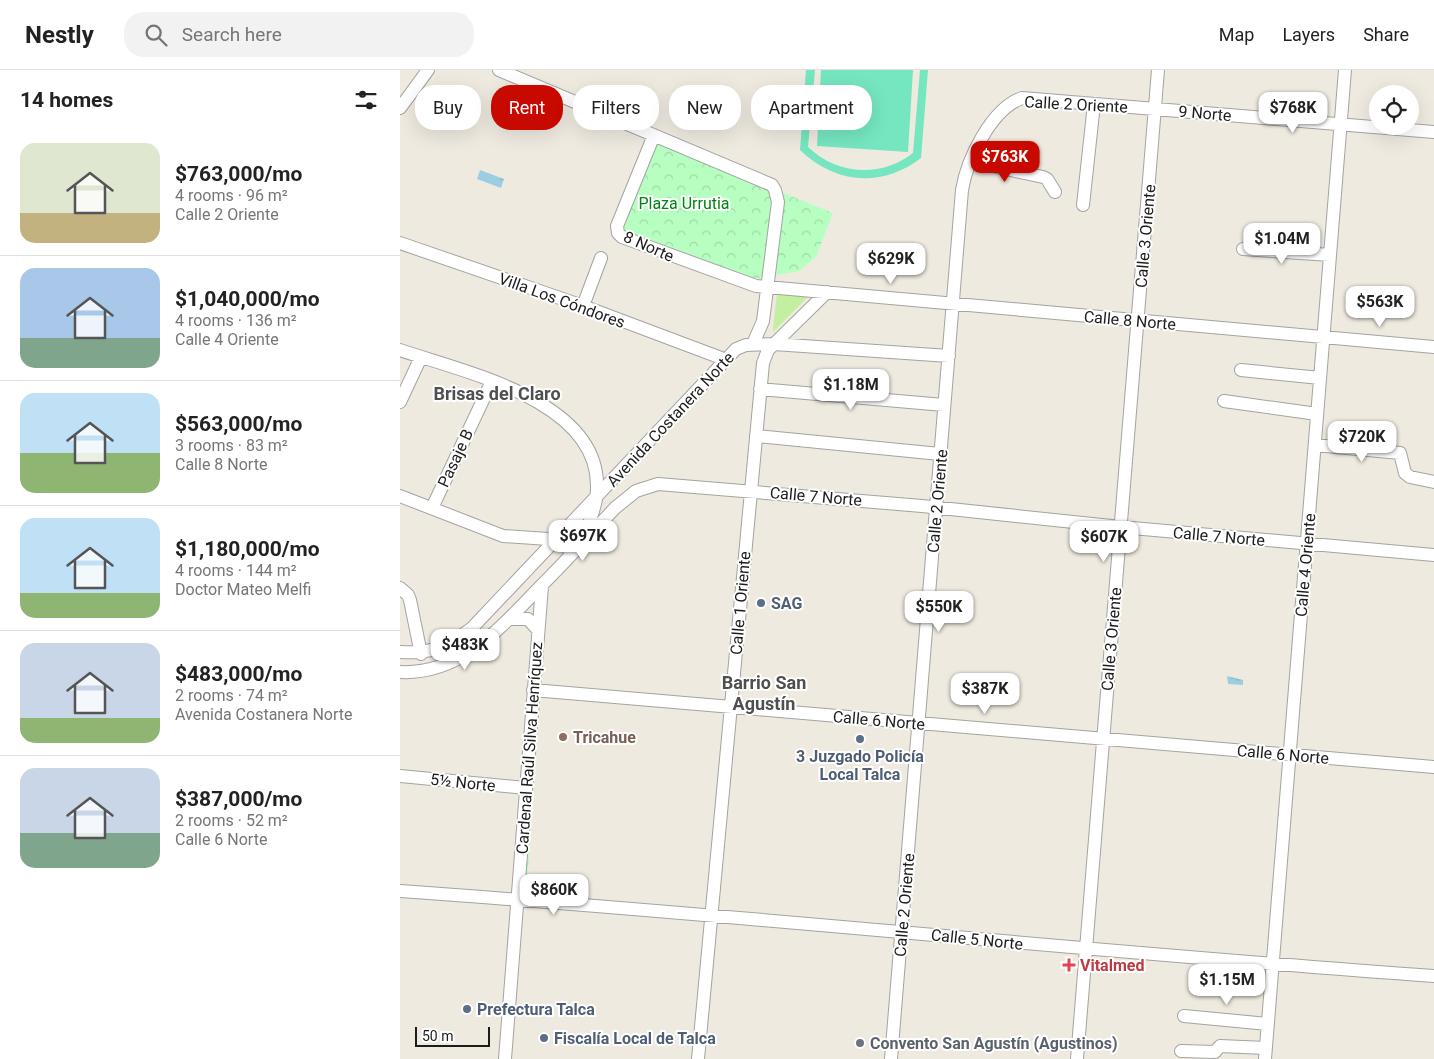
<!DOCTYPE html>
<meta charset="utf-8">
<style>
:root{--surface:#fff;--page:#f2f2f2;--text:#222;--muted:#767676;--line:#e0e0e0;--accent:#c80900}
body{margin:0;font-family:Roboto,sans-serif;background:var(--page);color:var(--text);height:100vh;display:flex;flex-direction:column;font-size:19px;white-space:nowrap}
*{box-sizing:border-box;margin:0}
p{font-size:16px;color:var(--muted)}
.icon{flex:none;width:28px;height:28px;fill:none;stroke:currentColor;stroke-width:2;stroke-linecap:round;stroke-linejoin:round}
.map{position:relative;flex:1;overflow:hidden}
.side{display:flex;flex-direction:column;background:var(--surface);width:400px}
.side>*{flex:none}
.hud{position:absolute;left:15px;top:15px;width:475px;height:45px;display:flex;gap:10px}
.fabs{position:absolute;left:969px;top:15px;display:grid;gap:10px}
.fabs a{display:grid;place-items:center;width:50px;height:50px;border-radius:50%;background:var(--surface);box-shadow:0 5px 20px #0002;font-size:25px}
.scale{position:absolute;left:15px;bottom:12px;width:75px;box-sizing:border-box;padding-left:5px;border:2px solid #1c1c1c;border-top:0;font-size:14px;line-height:18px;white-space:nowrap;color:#1c1c1c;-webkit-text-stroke:4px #fff;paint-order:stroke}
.price{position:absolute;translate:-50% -42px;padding:0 11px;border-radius:10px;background:#fff;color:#222;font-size:16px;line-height:32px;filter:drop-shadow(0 1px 2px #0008)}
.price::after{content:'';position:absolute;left:50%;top:30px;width:15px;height:11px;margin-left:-8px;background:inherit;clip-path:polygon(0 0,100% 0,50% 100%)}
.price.on{background:var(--accent);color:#fff}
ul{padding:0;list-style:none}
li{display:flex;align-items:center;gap:15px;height:125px;padding:0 20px}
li+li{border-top:1px solid var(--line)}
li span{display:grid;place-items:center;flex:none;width:140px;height:100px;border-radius:15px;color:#555}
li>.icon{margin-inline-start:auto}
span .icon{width:60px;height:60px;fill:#fffc;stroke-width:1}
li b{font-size:21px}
h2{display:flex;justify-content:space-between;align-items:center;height:60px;padding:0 20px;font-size:21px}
.chip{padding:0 18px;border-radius:20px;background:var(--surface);box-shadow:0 5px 20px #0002;font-size:18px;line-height:45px}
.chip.on{background:var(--accent);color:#fff}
header{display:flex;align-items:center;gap:30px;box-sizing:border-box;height:70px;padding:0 25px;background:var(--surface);border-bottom:1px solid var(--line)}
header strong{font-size:24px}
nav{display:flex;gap:28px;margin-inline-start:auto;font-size:18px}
.search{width:350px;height:45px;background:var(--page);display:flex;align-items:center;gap:12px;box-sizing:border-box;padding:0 18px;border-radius:20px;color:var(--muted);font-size:19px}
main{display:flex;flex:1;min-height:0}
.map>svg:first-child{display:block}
</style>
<header>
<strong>Nestly</strong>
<div class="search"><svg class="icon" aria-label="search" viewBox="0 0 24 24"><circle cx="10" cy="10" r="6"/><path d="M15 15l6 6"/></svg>Search here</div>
<nav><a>Map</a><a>Layers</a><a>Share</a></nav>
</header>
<main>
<section class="side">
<h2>14 homes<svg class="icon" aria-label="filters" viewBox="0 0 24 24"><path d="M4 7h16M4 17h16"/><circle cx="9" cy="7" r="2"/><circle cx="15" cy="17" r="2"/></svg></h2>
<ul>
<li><span style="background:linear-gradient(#dfe7d0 70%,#c2b280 0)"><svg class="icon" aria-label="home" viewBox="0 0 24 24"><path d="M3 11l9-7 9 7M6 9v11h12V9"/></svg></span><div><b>$763,000/mo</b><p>4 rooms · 96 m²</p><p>Calle 2 Oriente</p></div></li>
<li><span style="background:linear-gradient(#a9c7e8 70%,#7fa58c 0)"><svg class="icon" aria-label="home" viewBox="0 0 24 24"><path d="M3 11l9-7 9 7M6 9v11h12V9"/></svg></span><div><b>$1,040,000/mo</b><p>4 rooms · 136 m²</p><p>Calle 4 Oriente</p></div></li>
<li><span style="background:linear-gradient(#bfe0f5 60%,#8fb573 0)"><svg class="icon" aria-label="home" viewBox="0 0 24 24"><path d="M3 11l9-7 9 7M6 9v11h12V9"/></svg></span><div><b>$563,000/mo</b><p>3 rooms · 83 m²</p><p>Calle 8 Norte</p></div></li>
<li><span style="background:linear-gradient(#bfe0f5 75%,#8fb573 0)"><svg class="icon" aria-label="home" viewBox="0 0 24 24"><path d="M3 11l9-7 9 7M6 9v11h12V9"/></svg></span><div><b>$1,180,000/mo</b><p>4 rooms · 144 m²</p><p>Doctor Mateo Melfi</p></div></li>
<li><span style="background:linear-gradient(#c9d6e8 75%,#8fb573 0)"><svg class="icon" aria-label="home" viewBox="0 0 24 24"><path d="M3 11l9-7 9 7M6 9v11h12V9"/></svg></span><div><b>$483,000/mo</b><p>2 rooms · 74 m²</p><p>Avenida Costanera Norte</p></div></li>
<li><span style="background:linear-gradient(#c9d6e8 65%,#7fa58c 0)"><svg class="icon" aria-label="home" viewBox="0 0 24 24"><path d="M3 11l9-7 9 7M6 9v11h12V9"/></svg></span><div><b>$387,000/mo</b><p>2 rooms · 52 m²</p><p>Calle 6 Norte</p></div></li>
</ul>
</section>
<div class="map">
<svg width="1034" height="989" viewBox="0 0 1034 989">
<defs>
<pattern id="park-crowns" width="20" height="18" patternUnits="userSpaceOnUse" patternTransform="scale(1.25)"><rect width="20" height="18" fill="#b7ffc0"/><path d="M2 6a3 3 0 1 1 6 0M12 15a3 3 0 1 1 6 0" fill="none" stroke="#9ddaa4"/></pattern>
<pattern id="water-ripples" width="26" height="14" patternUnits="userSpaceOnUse" patternTransform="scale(1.25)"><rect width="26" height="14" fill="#9ccee1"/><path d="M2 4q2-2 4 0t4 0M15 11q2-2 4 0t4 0" fill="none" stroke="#86b0c0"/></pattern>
</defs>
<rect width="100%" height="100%" fill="#efeae0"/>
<path fill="#c3efa0" d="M 377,223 L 408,227 L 373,262 L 373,258 Z"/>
<path fill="url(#park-crowns)" d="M 258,73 L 433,143 L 416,187 L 399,201 L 355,209 L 222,160 Z
M 132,662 L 138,662 L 126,827 L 120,827 Z"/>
<path fill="#75e6c0" d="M 406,0 L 415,0 L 408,77 C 437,105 481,108 513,83 L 520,0 L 528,0 L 521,88 C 482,118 435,114 400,80 Z
M 421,0 L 513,0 L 508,82 L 417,76 Z"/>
<path fill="url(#water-ripples)" d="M 80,100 L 104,109 L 101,118 L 77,109 Z
M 827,606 L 843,610 L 843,615 L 828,614 Z"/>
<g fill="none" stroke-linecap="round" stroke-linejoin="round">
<defs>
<path id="minor" d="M 99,0 L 372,115 L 375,120 L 378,132 L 363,251 L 353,274
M 0,38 L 28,0
M 254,65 L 217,156 L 218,163 L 222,167 L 356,216 L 1034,277
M 573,85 L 593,96 L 643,107 L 647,109 L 655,122
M 683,135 L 694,34
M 0,173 L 183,236 L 324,289
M 843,179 L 930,185
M 183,236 L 201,188
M 0,280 C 64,302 197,330 197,415 C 198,433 189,452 183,470
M 841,300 L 920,308
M 360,319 L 544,335
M 824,331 L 917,344
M 0,332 L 21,287
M 356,366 L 540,384
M 915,375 L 1000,383 L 1005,403 L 1010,407 L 1034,412
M 0,426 L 103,466 L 163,470 L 169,475 L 170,486
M 32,438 L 92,311
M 0,518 L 8,525 L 10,530 L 21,584
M 109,549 L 128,549 L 138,560
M 0,582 C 32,584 47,577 72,558 L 336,279 L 346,275 L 374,274 L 549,286
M 0,602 C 61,605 100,558 139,518 C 165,492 190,465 215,438 L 236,421 L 258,414 L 522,436 L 721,457 L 1034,485
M 133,620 L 1034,697
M 0,706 L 126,718
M 0,821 C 345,845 689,882 1034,906
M 784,946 L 868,954
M 781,981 L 815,982 L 820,976 L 866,978
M 105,989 L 142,516
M 298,989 L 363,293 L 368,280 L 427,222
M 491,989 L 562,120 C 567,90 591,39 622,28 L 1034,62
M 677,989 L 758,0
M 865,989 L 945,0"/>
</defs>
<use href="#minor" stroke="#a3a3a3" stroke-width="14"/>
<use href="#minor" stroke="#fff" stroke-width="12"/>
</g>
<g fill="#5c6f8a" stroke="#fff" stroke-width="2">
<circle cx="361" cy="533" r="5"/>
<circle cx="460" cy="669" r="5"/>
<circle cx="67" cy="939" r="5"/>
<circle cx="144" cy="968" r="5"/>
</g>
<circle fill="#8d6e63" stroke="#fff" stroke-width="2" cx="163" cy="667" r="5"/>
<path fill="#e0444e" stroke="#fff" stroke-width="2" d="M666.5 887.5h5v5h5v5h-5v5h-5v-5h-5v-5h5z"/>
<circle fill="#6b7280" stroke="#fff" stroke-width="2" cx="460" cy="973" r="5"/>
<g text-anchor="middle" stroke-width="4" stroke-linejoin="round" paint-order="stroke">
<g font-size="16" fill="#1c1c1c" stroke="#fff">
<text transform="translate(676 34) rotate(3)" y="6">Calle 2 Oriente</text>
<text transform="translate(805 43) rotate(5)" y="6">9 Norte</text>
<text transform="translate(745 166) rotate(-85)" y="6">Calle 3 Oriente</text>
<text transform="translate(249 176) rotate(24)" y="6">8 Norte</text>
<text transform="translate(162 230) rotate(20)" y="6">Villa Los Cóndores</text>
<text transform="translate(730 250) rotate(5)" y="6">Calle 8 Norte</text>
<text transform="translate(270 349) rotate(-47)" y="6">Avenida Costanera Norte</text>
<text transform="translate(55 388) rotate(-65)" y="6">Pasaje B</text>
<text transform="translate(416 426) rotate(5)" y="6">Calle 7 Norte</text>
<text transform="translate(537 431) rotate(-85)" y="6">Calle 2 Oriente</text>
<text transform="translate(819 466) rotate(5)" y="6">Calle 7 Norte</text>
<text transform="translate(905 495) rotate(-85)" y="6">Calle 4 Oriente</text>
<text transform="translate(340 533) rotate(-85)" y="6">Calle 1 Oriente</text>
<text transform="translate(711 569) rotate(-85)" y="6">Calle 3 Oriente</text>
<text transform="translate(479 650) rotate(5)" y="6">Calle 6 Norte</text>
<text transform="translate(129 678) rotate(-86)" y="6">Cardenal Raúl Silva Henríquez</text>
<text transform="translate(883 684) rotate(5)" y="6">Calle 6 Norte</text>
<text transform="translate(63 712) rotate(6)" y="6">5½ Norte</text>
<text transform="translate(504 835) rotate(-85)" y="6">Calle 2 Oriente</text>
<text transform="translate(577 869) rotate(6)" y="6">Calle 5 Norte</text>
</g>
<g font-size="16" fill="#018312" stroke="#fff">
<text x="284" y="139">Plaza Urrutia</text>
</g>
<g font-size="16" font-weight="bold" fill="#4e5e75" stroke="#fff" text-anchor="start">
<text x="371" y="539">SAG</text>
<text x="460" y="692" text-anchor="middle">3 Juzgado Policía<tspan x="460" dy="18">Local Talca</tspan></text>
<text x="77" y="945">Prefectura Talca</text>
<text x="154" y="974">Fiscalía Local de Talca</text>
</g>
<g font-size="16" font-weight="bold" fill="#785e54" stroke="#fff" text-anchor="start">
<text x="173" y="673">Tricahue</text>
</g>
<g font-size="16" font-weight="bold" fill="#be3a42" stroke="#fff" text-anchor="start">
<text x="680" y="901">Vitalmed</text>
</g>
<g font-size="16" font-weight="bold" fill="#5b616d" stroke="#fff" text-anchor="start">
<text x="470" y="979">Convento San Agustín (Agustinos)</text>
</g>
<g font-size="18" font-weight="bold" fill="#4f4f4f" stroke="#fff">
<text x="97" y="330">Brisas del Claro</text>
<text x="364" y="619">Barrio San<tspan x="364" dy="21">Agustín</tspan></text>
</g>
</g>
</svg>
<div class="fabs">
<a><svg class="icon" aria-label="locate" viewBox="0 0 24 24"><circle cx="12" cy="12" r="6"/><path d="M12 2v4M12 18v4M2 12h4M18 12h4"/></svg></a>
</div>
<div class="scale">50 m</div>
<b class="price" style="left:893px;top:64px">$768K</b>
<b class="price on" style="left:605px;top:113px">$763K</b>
<b class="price" style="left:882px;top:195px">$1.04M</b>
<b class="price" style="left:491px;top:215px">$629K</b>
<b class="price" style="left:980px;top:258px">$563K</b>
<b class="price" style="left:451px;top:341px">$1.18M</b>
<b class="price" style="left:962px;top:393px">$720K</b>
<b class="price" style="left:183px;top:492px">$697K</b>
<b class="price" style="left:704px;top:493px">$607K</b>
<b class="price" style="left:539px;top:563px">$550K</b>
<b class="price" style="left:65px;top:601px">$483K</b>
<b class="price" style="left:585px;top:645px">$387K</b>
<b class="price" style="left:154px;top:846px">$860K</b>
<b class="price" style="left:827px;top:936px">$1.15M</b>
<div class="hud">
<a class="chip">Buy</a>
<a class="chip on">Rent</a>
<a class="chip">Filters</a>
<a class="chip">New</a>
<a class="chip">Apartment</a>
</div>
</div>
</main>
